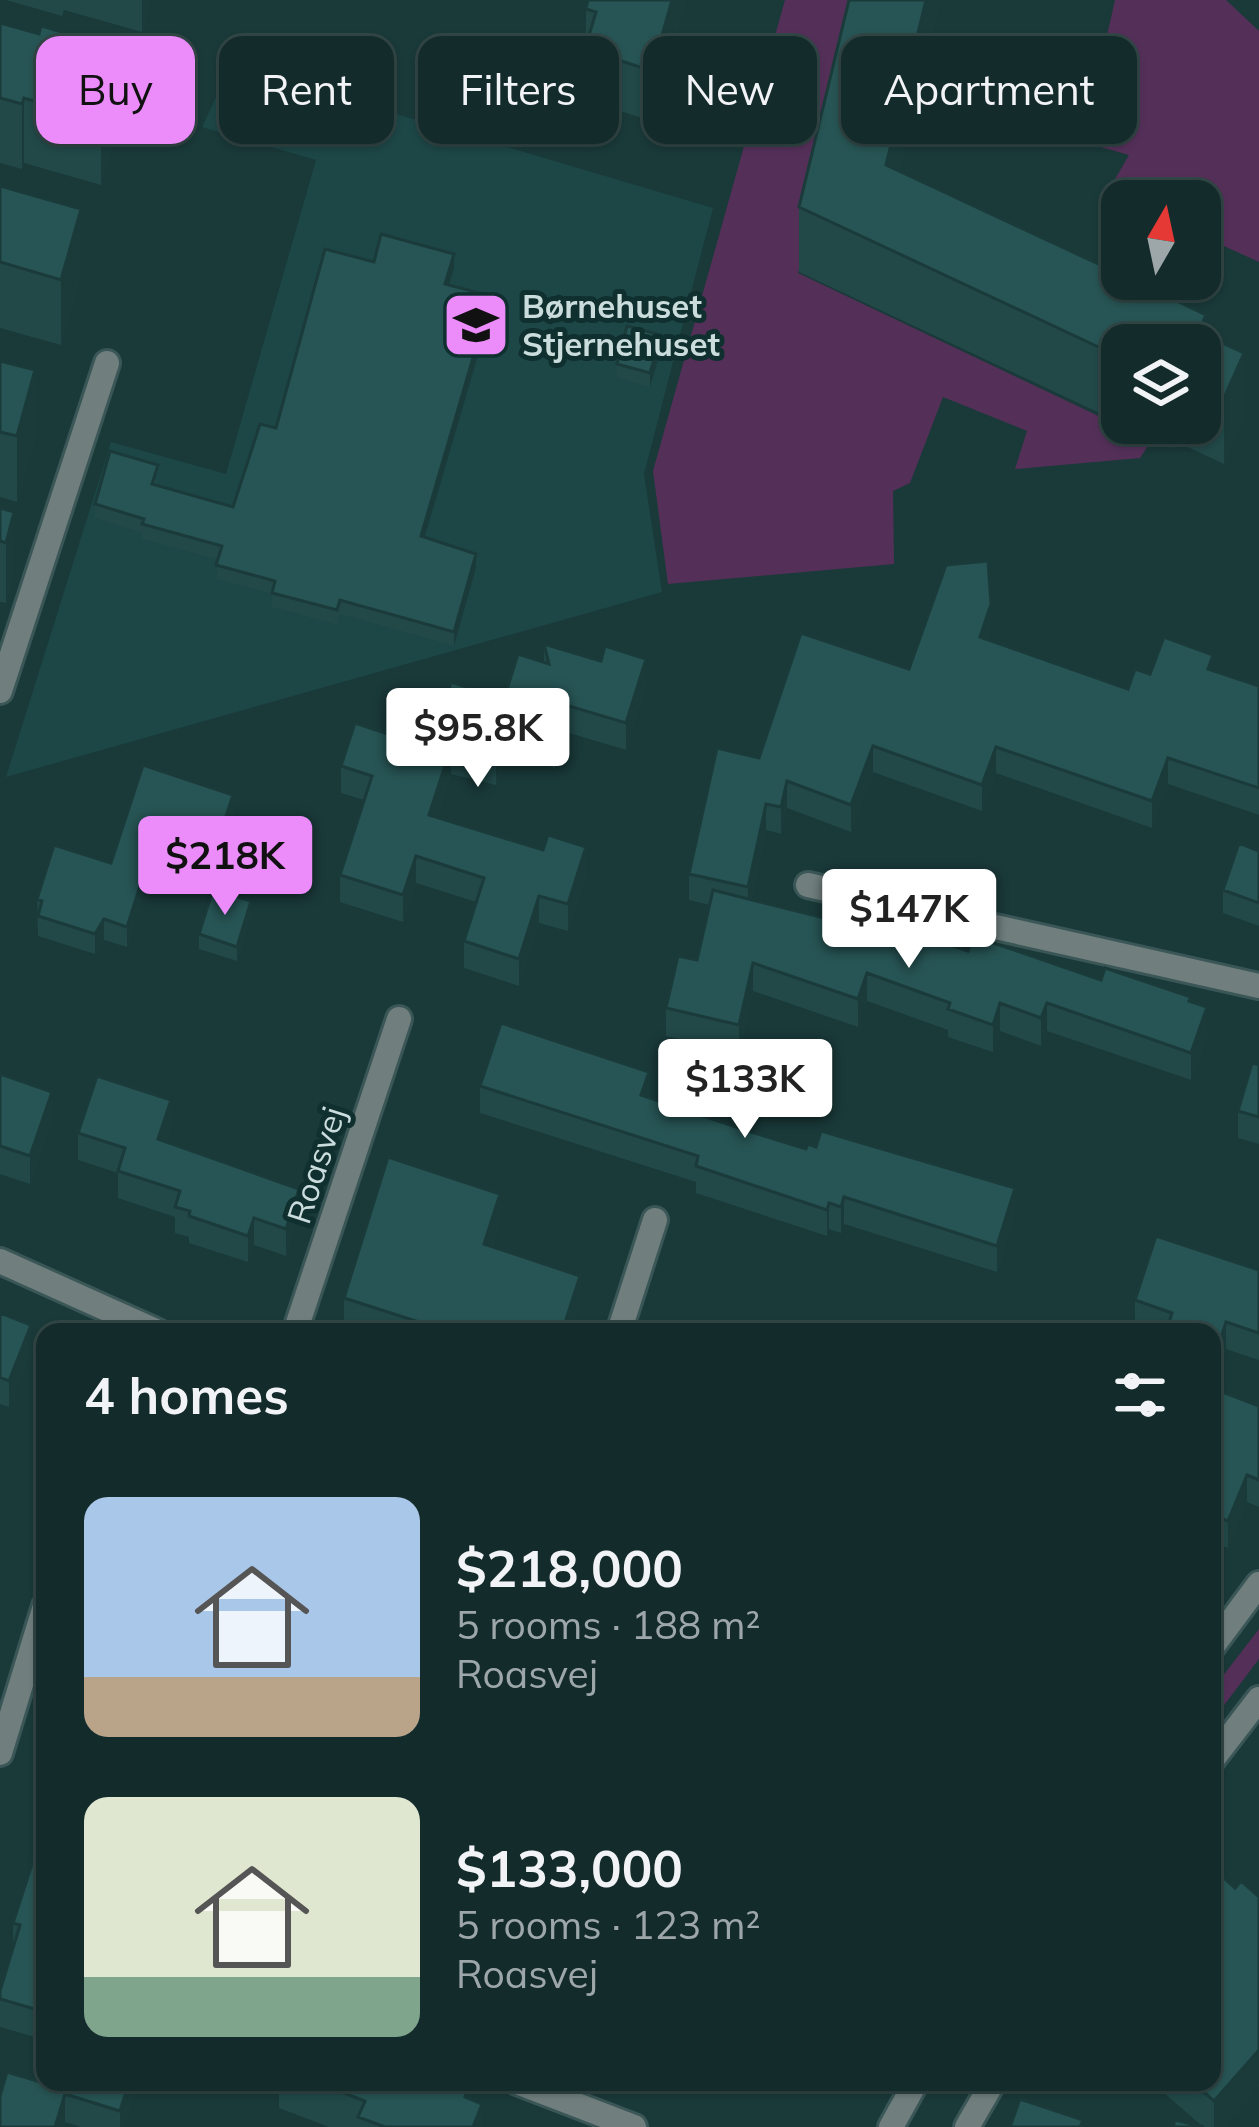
<!DOCTYPE html>
<meta charset="utf-8">
<style>
:root{--surface:#142b2b;--page:#213737;--text:#f1f3f6;--muted:#9da7a9;--line:#334747;--accent:#ec8cfb}
body{margin:0;font-family:Mulish,sans-serif;background:var(--page);color:var(--text);height:100vh;display:flex;flex-direction:column;font-size:45px;white-space:nowrap}
*{box-sizing:border-box;margin:0}
p{font-size:39px;color:var(--muted)}
.icon{flex:none;width:66px;height:66px;fill:none;stroke:currentColor;stroke-width:2;stroke-linecap:round;stroke-linejoin:round}
.map{position:relative;flex:1;overflow:hidden}
.panel{position:absolute;left:36px;top:1323px;width:1185px;height:768px;display:flex;flex-direction:column;background:var(--surface);border-radius:24px;box-shadow:0 3px 9px #0004,0 0 0 3px var(--line)}
.panel>*{flex:none}
.banner{position:absolute;left:36px;top:36px;width:1188px;height:108px;display:flex;gap:24px}
.needle{width:78px;rotate:9deg}
.controls{position:absolute;left:1101px;top:180px;display:grid;gap:24px}
.controls a{display:grid;place-items:center;width:120px;height:120px;border-radius:24px;background:var(--surface);box-shadow:0 3px 9px #0004,0 0 0 3px var(--line);font-size:60px}
.price{position:absolute;translate:-50% -102px;padding:0 27px;border-radius:12px;background:#fff;color:#222;font-size:39px;line-height:78px;filter:drop-shadow(0 3px 6px #0008)}
.price::after{content:'';position:absolute;left:50%;top:72px;width:36px;height:27px;margin-left:-18px;background:inherit;clip-path:polygon(0 0,100% 0,50% 100%)}
.price.current{background:var(--accent);color:#111}
ul{padding:0;list-style:none}
li{display:flex;align-items:center;gap:36px;height:300px;padding:0 48px}
li span{display:grid;place-items:center;flex:none;width:336px;height:240px;border-radius:24px;color:#555}
li>.icon{margin-inline-start:auto}
span .icon{width:144px;height:144px;fill:#fffc;stroke-width:1}
li b{font-size:51px}
h2{display:flex;justify-content:space-between;align-items:center;height:144px;padding:0 48px;font-size:51px}
.tag{padding:0 42px;border-radius:24px;background:var(--surface);box-shadow:0 3px 9px #0004,0 0 0 3px var(--line);font-size:42px;line-height:108px}
.tag.current{background:var(--accent);color:#111}
.map>svg:first-child{display:block}
</style>
<div class="map">
<svg width="1259" height="2127" viewBox="0 0 1259 2127">
<rect width="100%" height="100%" fill="#1a3939"/>
<path fill="#1d4646" d="M 231,65 L 713,208 L 644,474 L 662,592 L 6,777 L 111,442 L 226,474 L 316,160 L 202,127 Z"/>
<path fill="#543059" d="M 785,0 L 864,0 L 798,273 L 1151,441 L 1140,458 L 1015,469 L 1027,431 L 943,397 L 910,483 L 893,491 L 894,564 L 668,584 L 653,471 Z
M 1115,0 L 1226,0 L 1259,31 L 1259,262 L 1200,235 L 1200,201 L 1125,201 L 1107,193 L 1129,155 L 1083,142 Z
M 1259,1629 L 1259,1659 L 1212,1721 L 1212,1690 Z"/>
<g fill="none" stroke-linecap="round" stroke-linejoin="round">
<defs>
<path id="minor" d="M 0,691 L 107,363
M 808,885 L 1259,986
M 0,1261 L 158,1332
M 295,1332 L 399,1019
M 619,1332 L 655,1220
M 0,1753 L 45,1606
M 517,2082 L 634,2127"/>
<path id="tertiary" d="M 1212,1647 L 1259,1584
M 1212,1760 L 1259,1699
M 891,2127 L 916,2082
M 967,2127 L 993,2082"/>
</defs>
<use href="#minor" stroke="#3a5656" stroke-width="30"/>
<use href="#tertiary" stroke="#3a5656" stroke-width="30"/>
<use href="#minor" stroke="#707e7e" stroke-width="24"/>
<use href="#tertiary" stroke="#707e7e" stroke-width="24"/>
</g>
<path fill="#224848" fill-rule="evenodd" d="M 6,0 L 151,0 L 142,32 L 64,10 L 62,16 Z
M 588,0 L 686,0 L 652,121 L 585,100 L 586,9 Z
M 0,23 L 122,114 L 101,185 L 24,163 L 22,169 L 0,163 Z
M 287,103 L 278,138 L 243,128 L 243,114 Z
M 901,172 L 1206,335 L 1244,418 L 1224,464 L 1177,442 L 1174,448 L 799,272 L 799,207 ZM 1122,345 L 1200,345 L 1200,423 L 1122,423 Z
M 0,186 L 81,274 L 61,345 L 0,328 Z
M 374,262 L 454,268 L 449,285 L 491,311 L 425,537 L 476,568 L 454,646 L 340,614 L 337,625 L 272,607 L 272,594 L 216,579 L 218,560 L 142,539 L 142,533 L 95,518 L 95,504 L 158,479 L 156,486 L 233,507 L 276,428 Z
M 661,350 L 650,387 L 617,378 L 617,364 Z
M 0,361 L 35,436 L 17,502 L 0,497 Z
M 0,508 L 14,572 L 6,603 L 0,602 Z
M 991,630 L 988,640 L 1128,689 L 1150,674 L 1213,670 L 1259,686 L 1259,815 L 1168,784 L 1152,828 L 996,773 L 982,811 L 873,772 L 851,832 L 787,808 L 781,834 L 766,830 L 751,900 L 832,920 L 1191,1001 L 1207,1035 L 1191,1080 L 1047,1031 L 1041,1046 L 1000,1031 L 993,1052 L 948,1037 L 948,1030 L 867,1001 L 858,1027 L 753,991 L 739,1053 L 666,1036 L 666,1008 L 697,960 L 710,905 L 689,900 L 689,874 L 759,758 L 909,669 Z
M 544,644 L 646,686 L 626,750 L 566,732 L 555,768 L 507,752 L 496,785 L 451,774 L 437,817 L 586,874 L 568,931 L 539,923 L 519,986 L 464,968 L 464,941 L 476,902 L 416,883 L 403,922 L 340,902 L 340,875 L 364,800 L 341,793 L 341,766 L 385,733 L 436,729 L 504,699 L 544,662 Z
M 143,765 L 233,815 L 217,865 L 159,846 L 127,947 L 104,940 L 95,954 L 38,936 L 37,899 L 111,863 Z
M 1259,851 L 1259,926 L 1223,913 L 1223,890 Z
M 251,915 L 237,961 L 199,949 L 199,934 Z
M 1259,1065 L 1259,1144 L 1238,1138 L 1238,1111 Z
M 0,1074 L 52,1119 L 30,1184 L 0,1174 Z
M 480,1086 L 649,1097 L 748,1131 L 1015,1215 L 997,1272 L 844,1224 L 841,1233 L 829,1229 L 827,1236 L 696,1193 L 696,1182 L 480,1113 Z
M 171,1126 L 166,1142 L 299,1215 L 286,1256 L 254,1245 L 248,1262 L 189,1243 L 189,1237 L 175,1233 L 175,1217 L 118,1198 L 118,1173 L 78,1160 L 78,1133 Z
M 500,1221 L 492,1247 L 580,1303 L 570,1332 L 364,1332 L 344,1326 L 344,1298 Z
M 1259,1270 L 1259,1360 L 1226,1349 L 1214,1388 L 1259,1406 L 1259,1507 L 1247,1502 L 1228,1548 L 1212,1541 L 1212,1332 L 1149,1332 L 1135,1327 L 1135,1300 Z
M 0,1313 L 31,1351 L 9,1407 L 0,1404 Z
M 45,1824 L 45,2040 L 0,2027 L 0,1991 L 13,1949 L 13,1923 Z
M 1235,1888 L 1259,1897 L 1259,2086 L 1224,2127 L 1173,2127 L 1202,2126 L 1164,2093 L 1164,2082 L 1212,2082 Z
M 137,2082 L 124,2127 L 81,2127 L 65,2122 L 64,2127 L 0,2127 L 47,2084 Z
M 279,2082 L 471,2082 L 471,2100 L 482,2127 L 329,2127 L 279,2108 Z"/>
<path fill="#1b3b3b" d="M 142,0 L 151,0 L 142,32 Z
M 672,0 L 686,0 L 652,121 L 652,71 Z
M 926,0 L 942,0 L 886,230 L 886,165 Z
M 122,49 L 122,114 L 101,185 L 101,120 Z
M 287,89 L 287,103 L 278,138 L 278,124 Z
M 24,98 L 24,163 L 22,169 L 22,104 Z
M 81,209 L 81,274 L 61,345 L 61,280 Z
M 454,254 L 454,268 L 445,298 L 445,284 Z
M 491,296 L 491,311 L 421,550 L 421,536 Z
M 1206,315 L 1206,380 L 1198,332 Z
M 661,335 L 661,350 L 650,387 L 650,373 Z
M 1244,353 L 1244,418 L 1224,464 L 1224,398 Z
M 35,370 L 35,436 L 17,502 L 17,436 Z
M 1174,423 L 1177,423 L 1177,442 L 1174,448 Z
M 14,512 L 14,572 L 6,603 L 6,543 Z
M 476,554 L 476,568 L 454,646 L 454,632 Z
M 991,604 L 991,630 L 980,663 L 980,637 Z
M 646,659 L 646,686 L 626,750 L 626,723 Z
M 566,705 L 566,732 L 555,768 L 555,741 Z
M 507,725 L 507,752 L 496,785 L 496,758 Z
M 873,746 L 873,772 L 851,832 L 851,805 Z
M 451,747 L 451,774 L 429,842 L 429,815 Z
M 996,747 L 996,773 L 982,811 L 982,785 Z
M 1168,758 L 1168,784 L 1152,828 L 1152,801 Z
M 787,781 L 787,808 L 781,834 L 781,807 Z
M 233,795 L 233,815 L 217,865 L 217,844 Z
M 766,804 L 766,830 L 748,913 L 748,887 Z
M 159,826 L 159,846 L 127,947 L 127,927 Z
M 586,847 L 586,874 L 568,931 L 568,904 Z
M 416,856 L 416,883 L 403,922 L 403,895 Z
M 539,896 L 539,923 L 519,986 L 519,959 Z
M 251,901 L 251,915 L 237,961 L 237,947 Z
M 104,919 L 104,940 L 95,954 L 95,934 Z
M 753,963 L 753,991 L 739,1053 L 739,1025 Z
M 867,973 L 867,1001 L 858,1027 L 858,999 Z
M 1000,1003 L 1000,1031 L 993,1052 L 993,1025 Z
M 1047,1003 L 1047,1031 L 1041,1046 L 1041,1018 Z
M 1207,1007 L 1207,1035 L 1191,1080 L 1191,1053 Z
M 649,1072 L 649,1098 L 641,1095 Z
M 52,1092 L 52,1119 L 30,1184 L 30,1156 Z
M 171,1100 L 171,1126 L 158,1166 L 158,1139 Z
M 1015,1188 L 1015,1215 L 997,1272 L 997,1246 Z
M 299,1189 L 299,1215 L 286,1256 L 286,1229 Z
M 500,1194 L 500,1221 L 484,1271 L 484,1244 Z
M 844,1197 L 844,1224 L 841,1233 L 841,1207 Z
M 829,1203 L 829,1229 L 827,1236 L 827,1210 Z
M 254,1218 L 254,1245 L 248,1262 L 248,1236 Z
M 580,1276 L 580,1303 L 570,1332 L 562,1332 Z
M 1226,1322 L 1226,1349 L 1212,1393 L 1212,1366 Z
M 31,1325 L 31,1351 L 9,1407 L 9,1381 Z
M 1247,1475 L 1247,1502 L 1228,1548 L 1228,1521 Z
M 1259,2050 L 1259,2086 L 1224,2127 L 1214,2127 L 1214,2101 Z
M 129,2082 L 137,2082 L 124,2127 L 120,2127 L 120,2111 Z
M 471,2082 L 471,2119 L 465,2097 Z
M 65,2094 L 65,2122 L 64,2127 L 55,2127 Z
M 482,2104 L 482,2127 L 473,2127 Z"/>
<path fill="#275454" stroke="#1b3b3b" stroke-width="3" d="M 588,0 L 672,0 L 652,71 L 585,49 L 596,12 L 586,9 Z
M 849,0 L 926,0 L 886,165 L 1122,275 L 1122,279 L 1130,279 L 1206,315 L 1198,332 L 1244,353 L 1224,398 L 1200,387 L 1200,345 L 1122,345 L 1122,358 L 799,207 Z
M 0,23 L 39,34 L 41,26 L 122,49 L 101,120 L 24,98 L 22,104 L 0,98 Z
M 252,79 L 287,89 L 278,124 L 243,114 Z
M 0,186 L 81,209 L 61,280 L 0,262 Z
M 381,234 L 454,254 L 445,284 L 491,296 L 421,536 L 476,554 L 454,632 L 340,600 L 337,610 L 272,593 L 275,581 L 216,565 L 222,546 L 142,524 L 144,519 L 95,504 L 110,451 L 158,465 L 152,484 L 233,507 L 260,424 L 276,428 L 325,249 L 374,262 Z
M 627,326 L 661,335 L 650,373 L 617,364 Z
M 0,361 L 35,370 L 17,436 L 0,432 Z
M 0,508 L 14,512 L 6,543 L 0,541 Z
M 988,561 L 991,604 L 980,637 L 1128,689 L 1135,669 L 1150,674 L 1164,637 L 1213,655 L 1208,669 L 1259,686 L 1259,788 L 1168,758 L 1152,801 L 996,747 L 982,785 L 873,746 L 851,805 L 787,781 L 781,807 L 766,804 L 748,887 L 689,874 L 717,748 L 759,758 L 801,633 L 909,669 L 946,565 Z
M 544,644 L 601,661 L 605,646 L 646,659 L 626,723 L 566,705 L 555,741 L 507,725 L 496,758 L 451,747 L 429,815 L 543,850 L 548,835 L 586,847 L 568,904 L 539,896 L 519,959 L 464,941 L 484,878 L 416,856 L 403,895 L 340,875 L 372,776 L 341,766 L 355,723 L 385,733 L 391,715 L 436,729 L 451,682 L 504,699 L 518,654 L 549,664 Z
M 143,765 L 233,795 L 217,844 L 159,826 L 127,927 L 104,919 L 95,934 L 38,916 L 42,901 L 37,899 L 54,845 L 111,863 Z
M 1239,843 L 1259,851 L 1259,903 L 1223,890 Z
M 213,889 L 251,901 L 237,947 L 199,934 Z
M 713,890 L 832,920 L 837,906 L 968,951 L 973,936 L 1101,980 L 1105,968 L 1191,997 L 1189,1001 L 1207,1007 L 1191,1053 L 1047,1003 L 1041,1018 L 1000,1003 L 993,1025 L 948,1009 L 950,1003 L 867,973 L 858,999 L 753,963 L 739,1025 L 666,1008 L 678,956 L 697,960 Z
M 501,1023 L 649,1072 L 641,1095 L 748,1131 L 806,1149 L 808,1144 L 816,1147 L 821,1131 L 1015,1188 L 997,1246 L 844,1197 L 841,1207 L 829,1203 L 827,1210 L 696,1166 L 698,1156 L 480,1086 Z
M 1252,1063 L 1259,1065 L 1259,1117 L 1238,1111 Z
M 0,1074 L 52,1092 L 30,1156 L 0,1146 Z
M 97,1076 L 171,1100 L 158,1139 L 299,1189 L 286,1229 L 254,1218 L 248,1236 L 189,1216 L 190,1211 L 175,1207 L 180,1191 L 118,1171 L 125,1148 L 78,1133 Z
M 388,1157 L 500,1194 L 484,1244 L 580,1276 L 562,1332 L 450,1332 L 344,1298 Z
M 1156,1236 L 1259,1270 L 1259,1333 L 1226,1322 L 1212,1366 L 1212,1332 L 1166,1332 L 1172,1313 L 1135,1300 Z
M 0,1313 L 31,1325 L 9,1381 L 0,1377 Z
M 1212,1388 L 1259,1406 L 1259,1480 L 1247,1475 L 1228,1521 L 1212,1514 Z
M 45,1824 L 45,2012 L 0,1999 L 0,1991 L 20,1925 L 13,1923 Z
M 1217,1872 L 1235,1888 L 1241,1881 L 1259,1897 L 1259,2050 L 1214,2101 L 1192,2082 L 1212,2082 L 1212,1878 Z
M 7,2072 L 47,2084 L 48,2082 L 129,2082 L 120,2111 L 65,2094 L 55,2127 L 0,2127 L 0,2096 Z
M 316,2082 L 471,2082 L 465,2097 L 482,2104 L 473,2127 L 385,2127 L 358,2117 L 365,2101 Z
M 1020,2099 L 1083,2120 L 1080,2127 L 1010,2127 Z
M 1175,2120 L 1204,2127 L 1173,2127 Z"/>
<defs>
<symbol id="school-square" viewBox="-11 -11 22 22"><rect x="-9" y="-9" width="18" height="18" rx="4" fill="#ec8cfb" stroke="#102f2f"/><path d="M0-5L7-2L0 1L-7-2ZM-4 1L0 2.5L4 1V4Q0 6-4 4Z" fill="#111"/></symbol>
</defs>
<g fill-rule="evenodd">
<use href="#school-square" x="438" y="287" width="76" height="76"/>
</g>
<g text-anchor="middle" stroke-width="10" stroke-linejoin="round" paint-order="stroke">
<g font-size="33" font-weight="bold" fill="#cbdcdc" stroke="#102f2f" text-anchor="start">
<text x="522" y="318">Børnehuset<tspan x="522" dy="38">Stjernehuset</tspan></text>
</g>
<g font-size="33" fill="#cbdcdc" stroke="#102f2f">
<text transform="translate(316 1165) rotate(-72)" y="12">Roasvej</text>
</g>
</g>
</svg>
<div class="controls">
<a><svg class="needle" viewBox="-14 -14 28 28"><path d="M0-13l5 13h-10z" fill="#e53935"/><path d="M0 13l5-13h-10z" fill="#9da7a9"/></svg></a>
<a><svg class="icon" aria-label="layers" viewBox="0 0 24 24"><path d="M12 4l9 5-9 5-9-5zM3 14l9 5 9-5"/></svg></a>
</div>
<b class="price" style="left:478px;top:790px">$95.8K</b>
<b class="price current" style="left:225px;top:918px">$218K</b>
<b class="price" style="left:909px;top:971px">$147K</b>
<b class="price" style="left:745px;top:1141px">$133K</b>
<div class="banner">
<a class="tag current">Buy</a>
<a class="tag">Rent</a>
<a class="tag">Filters</a>
<a class="tag">New</a>
<a class="tag">Apartment</a>
</div>
<section class="panel">
<h2>4 homes<svg class="icon" aria-label="filters" viewBox="0 0 24 24"><path d="M4 7h16M4 17h16"/><circle cx="9" cy="7" r="2"/><circle cx="15" cy="17" r="2"/></svg></h2>
<ul>
<li><span style="background:linear-gradient(#a9c7e8 75%,#b9a48a 0)"><svg class="icon" aria-label="home" viewBox="0 0 24 24"><path d="M3 11l9-7 9 7M6 9v11h12V9"/></svg></span><div><b>$218,000</b><p>5 rooms · 188 m²</p><p>Roasvej</p></div></li>
<li><span style="background:linear-gradient(#dfe7d0 75%,#7fa58c 0)"><svg class="icon" aria-label="home" viewBox="0 0 24 24"><path d="M3 11l9-7 9 7M6 9v11h12V9"/></svg></span><div><b>$133,000</b><p>5 rooms · 123 m²</p><p>Roasvej</p></div></li>
</ul>
</section>
</div>
